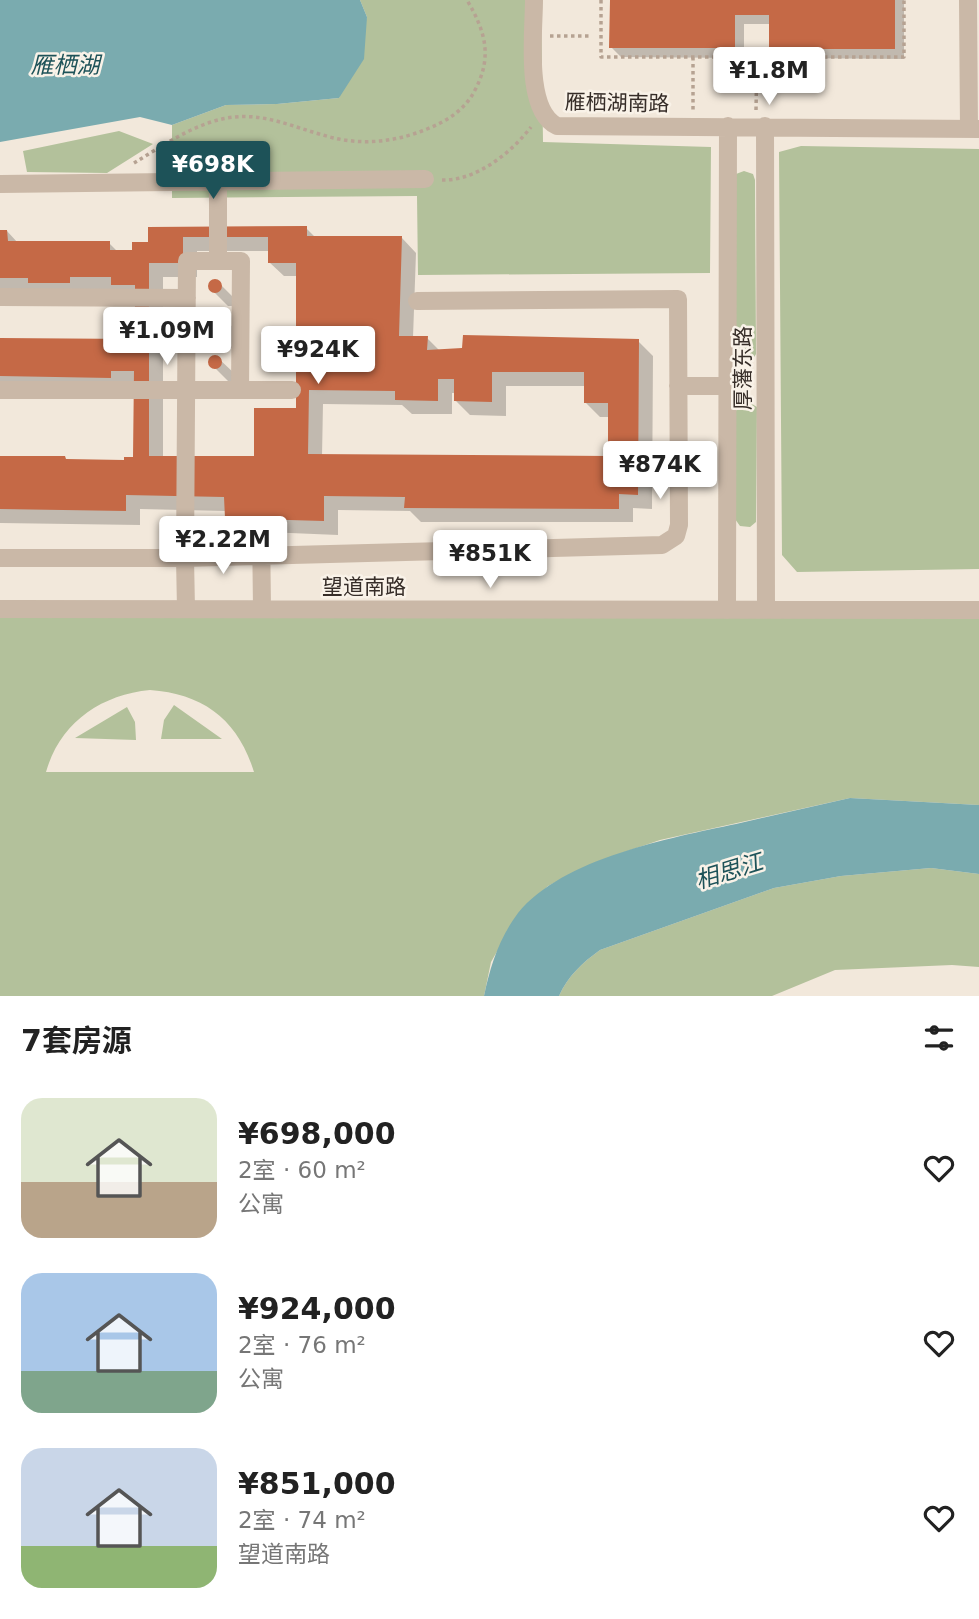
<!DOCTYPE html>
<html lang="zh">
<meta charset="utf-8">
<style>
:root{--surface:#fff;--page:#f6f6f6;--text:#222;--muted:#767676;--accent:#1d5258}
body{margin:0;font-family:"DejaVu Sans","Noto Sans SC",sans-serif;background:var(--page);color:var(--text);height:100vh;display:flex;flex-direction:column;font-size:26px;white-space:nowrap}
*{box-sizing:border-box;margin:0}
p{font-size:23px;color:var(--muted)}
.icon{flex:none;width:38px;height:38px;fill:none;stroke:currentColor;stroke-width:2;stroke-linecap:round;stroke-linejoin:round}
.map{position:relative;height:996px;overflow:hidden}
.sheet{display:flex;flex-direction:column;background:var(--surface);flex:1}
.sheet>*{flex:none}
.price{position:absolute;translate:-50% -60px;padding:0 16px;border-radius:7px;background:#fff;color:#222;font-size:23px;line-height:46px;filter:drop-shadow(0 2px 4px #0008)}
.price::after{content:'';position:absolute;left:50%;top:42px;width:21px;height:16px;margin-left:-10px;background:inherit;clip-path:polygon(0 0,100% 0,50% 100%)}
.price.on{background:var(--accent);color:#fff}
ul{padding:0;list-style:none}
li{display:flex;align-items:center;gap:21px;height:175px;padding:0 21px}
li span{display:grid;place-items:center;flex:none;width:196px;height:140px;border-radius:21px;color:#555}
li>.icon{margin-inline-start:auto}
span .icon{width:84px;height:84px;fill:#fffc;stroke-width:1}
li b{font-size:30px}
h2{display:flex;justify-content:space-between;align-items:center;height:84px;padding:0 21px;font-size:30px}
.map>svg:first-child{display:block}
</style>
<div class="map">
<svg width="979" height="996" viewBox="0 0 979 996">
<rect width="100%" height="100%" fill="#f2e8db"/>
<path fill="#b3c19b" fill-rule="evenodd" d="M 360,0 L 541,0 L 543,142 L 711,147 L 710,273 L 418,275 L 417,196 L 172,198 L 172,125 L 226,105 L 277,104 L 339,98 L 367,17 Z
M 119,131 L 153,144 L 107,173 L 27,172 L 23,151 Z
M 801,146 L 979,149 L 979,569 L 797,572 L 782,555 L 779,152 Z
M 744,171 L 753,174 L 755,180 L 756,354 C 750,365 742,364 734,355 L 736,174 Z
M204 323a12 12 0 1 1 24 0a12 12 0 1 1-24 0Z
M 747,401 L 757,407 L 756,522 L 750,527 L 740,526 L 735,519 L 736,411 L 739,403 Z
M 0,609 L 979,610 L 979,805 L 850,798 L 660,840 L 622,853 L 579,870 L 548,886 L 519,913 L 491,962 L 484,996 L 0,996 ZM 150,690 C 204,694 238,720 254,772 L 46,772 C 60,723 100,695 150,690 Z
M 174,705 L 222,739 L 161,739 L 164,720 Z
M 127,707 L 135,722 L 136,740 L 75,738 Z
M 931,868 L 979,874 L 979,967 L 952,965 L 835,970 L 772,996 L 559,996 C 568,976 582,963 600,950 L 774,888 L 841,876 Z"/>
<path fill="#7aabaf" d="M 0,0 L 360,0 L 367,17 L 364,59 L 339,98 L 277,104 L 226,105 L 172,125 L 140,117 L 0,142 Z
M 850,798 L 979,805 L 979,874 L 931,868 L 841,876 L 774,888 L 600,950 C 582,963 568,976 559,996 L 484,996 C 490,967 499,938 518,913 C 563,858 670,838 736,824 C 774,815 812,807 850,798 Z"/>
<path fill="#0003" fill-rule="evenodd" d="M 611,0 L 904,0 L 904,59 L 780,58 L 770,48 L 771,24 L 744,24 L 744,58 L 621,57 L 611,47 Z
M 306,228 L 316,238 L 402,238 L 416,253 L 413,338 L 427,338 L 440,351 L 638,341 L 653,356 L 652,509 L 633,508 L 633,522 L 421,522 L 410,511 L 338,510 L 338,535 L 241,531 L 226,517 L 226,511 L 140,509 L 140,525 L 0,523 L 0,457 L 126,462 L 135,458 L 136,385 L 0,389 L 0,340 L 137,341 L 137,299 L 0,297 L 0,231 L 7,231 L 18,243 L 109,243 L 118,252 L 133,252 L 150,243 L 150,229 ZM 197,251 L 269,251 L 269,262 L 284,276 L 298,276 L 298,410 L 255,458 L 163,458 L 163,277 L 197,277 ZM 506,386 L 586,386 L 585,402 L 600,417 L 610,417 L 609,458 L 322,456 L 323,404 L 402,405 L 412,414 L 452,414 L 452,393 L 456,393 L 456,401 L 470,415 L 506,416 Z
M 214,282 L 219,283 L 234,298 L 233,306 L 228,306 L 213,291 L 211,288 Z
M 218,313 L 239,333 L 237,347 L 228,348 L 206,326 L 207,319 L 211,314 Z
M 217,357 L 235,374 L 234,381 L 229,382 L 212,365 L 213,358 Z"/>
<path fill="#c56946" fill-rule="evenodd" d="M 610,0 L 895,0 L 895,49 L 769,49 L 769,15 L 735,15 L 735,48 L 609,48 Z
M 307,226 L 307,236 L 402,236 L 399,336 L 428,336 L 427,350 L 462,348 L 463,335 L 639,339 L 638,495 L 619,494 L 619,509 L 404,508 L 405,497 L 324,496 L 324,521 L 225,518 L 224,497 L 126,495 L 126,511 L 0,509 L 0,456 L 65,456 L 66,459 L 124,460 L 124,457 L 133,457 L 134,371 L 111,371 L 111,378 L 0,376 L 0,338 L 135,339 L 135,285 L 111,285 L 111,277 L 70,277 L 70,283 L 28,283 L 28,278 L 0,278 L 0,230 L 7,230 L 8,241 L 110,241 L 110,250 L 132,250 L 132,242 L 148,242 L 148,227 ZM 183,237 L 268,237 L 268,263 L 296,263 L 296,408 L 254,408 L 254,456 L 149,456 L 149,263 L 183,263 ZM 492,372 L 584,372 L 584,403 L 608,403 L 608,456 L 308,454 L 309,390 L 395,391 L 395,400 L 438,401 L 438,379 L 454,379 L 454,401 L 492,402 Z
M208 286a7 7 0 1 1 14 0a7 7 0 1 1-14 0Z
M204 323a12 12 0 1 1 24 0a12 12 0 1 1-24 0Z
M208 362a7 7 0 1 1 14 0a7 7 0 1 1-14 0Z"/>
<g fill="none" stroke-linecap="round" stroke-linejoin="round">
<path stroke="#b6a292" stroke-width="3.5" stroke-dasharray="3.5 3.5" stroke-linecap="butt" d="M 601,0 L 601,57 L 904,57 L 904,0
M 550,36 L 589,36
M 693,57 L 693,110
M 756,110 L 757,58
M 134,163 C 164,145 199,120 235,117 C 267,114 293,127 323,135 C 358,146 393,143 427,129 C 447,121 465,110 475,90 C 493,56 485,31 467,0
M 442,180 C 476,181 511,153 531,127"/>
<path stroke="#cab8a7" stroke-width="18" d="M 534,0 C 534,32 524,110 557,126 L 979,129
M 968,0 L 969,129
M 765,126 L 766,610
M 218,182 L 218,260
M 0,184 L 425,179
M 0,297 L 187,298
M 678,386 L 728,386
M 0,390 L 240,390
M 292,390 L 240,390 L 241,261 L 187,261 L 185,558 L 662,545 L 676,536 L 679,525 L 678,299 L 417,301
M 261,527 L 262,609
M 0,558 L 185,558 L 186,609
M 0,609 L 979,610
M 727,610 L 728,126"/>
</g>
<g text-anchor="middle" stroke-width="5" stroke-linejoin="round" paint-order="stroke">
<g font-size="21" fill="#362d28" stroke="#f9f2e8">
<text transform="translate(617 103) rotate(1)" y="7">雁栖湖南路</text>
<text transform="translate(743 368) rotate(-90)" y="7">厚藩东路</text>
<text x="364" y="594">望道南路</text>
</g>
<g font-size="23" font-style="italic" fill="#1d5258" stroke="#f9f2e8">
<text x="65" y="73">雁栖湖</text>
<text transform="translate(729 871) rotate(-17)" y="8">相思江</text>
</g>
</g>
</svg>
<b class="price" style="left:769px;top:107px">¥1.8M</b>
<b class="price on" style="left:213px;top:201px">¥698K</b>
<b class="price" style="left:167px;top:367px">¥1.09M</b>
<b class="price" style="left:318px;top:386px">¥924K</b>
<b class="price" style="left:660px;top:501px">¥874K</b>
<b class="price" style="left:223px;top:576px">¥2.22M</b>
<b class="price" style="left:490px;top:590px">¥851K</b>
</div>
<section class="sheet">
<h2>7套房源<svg class="icon" aria-label="filters" viewBox="0 0 24 24"><path d="M4 7h16M4 17h16"/><circle cx="9" cy="7" r="2"/><circle cx="15" cy="17" r="2"/></svg></h2>
<ul>
<li><span style="background:linear-gradient(#dfe7d0 60%,#b9a48a 0)"><svg class="icon" aria-label="home" viewBox="0 0 24 24"><path d="M3 11l9-7 9 7M6 9v11h12V9"/></svg></span><div><b>¥698,000</b><p>2室 · 60 m²</p><p>公寓</p></div><svg class="icon" aria-label="heart" viewBox="0 0 24 24"><path d="M12 20l-8-8c-3-5 5-10 8-4 3-6 11-1 8 4z"/></svg></li>
<li><span style="background:linear-gradient(#a9c7e8 70%,#7fa58c 0)"><svg class="icon" aria-label="home" viewBox="0 0 24 24"><path d="M3 11l9-7 9 7M6 9v11h12V9"/></svg></span><div><b>¥924,000</b><p>2室 · 76 m²</p><p>公寓</p></div><svg class="icon" aria-label="heart" viewBox="0 0 24 24"><path d="M12 20l-8-8c-3-5 5-10 8-4 3-6 11-1 8 4z"/></svg></li>
<li><span style="background:linear-gradient(#c9d6e8 70%,#8fb573 0)"><svg class="icon" aria-label="home" viewBox="0 0 24 24"><path d="M3 11l9-7 9 7M6 9v11h12V9"/></svg></span><div><b>¥851,000</b><p>2室 · 74 m²</p><p>望道南路</p></div><svg class="icon" aria-label="heart" viewBox="0 0 24 24"><path d="M12 20l-8-8c-3-5 5-10 8-4 3-6 11-1 8 4z"/></svg></li>
</ul>
</section>
